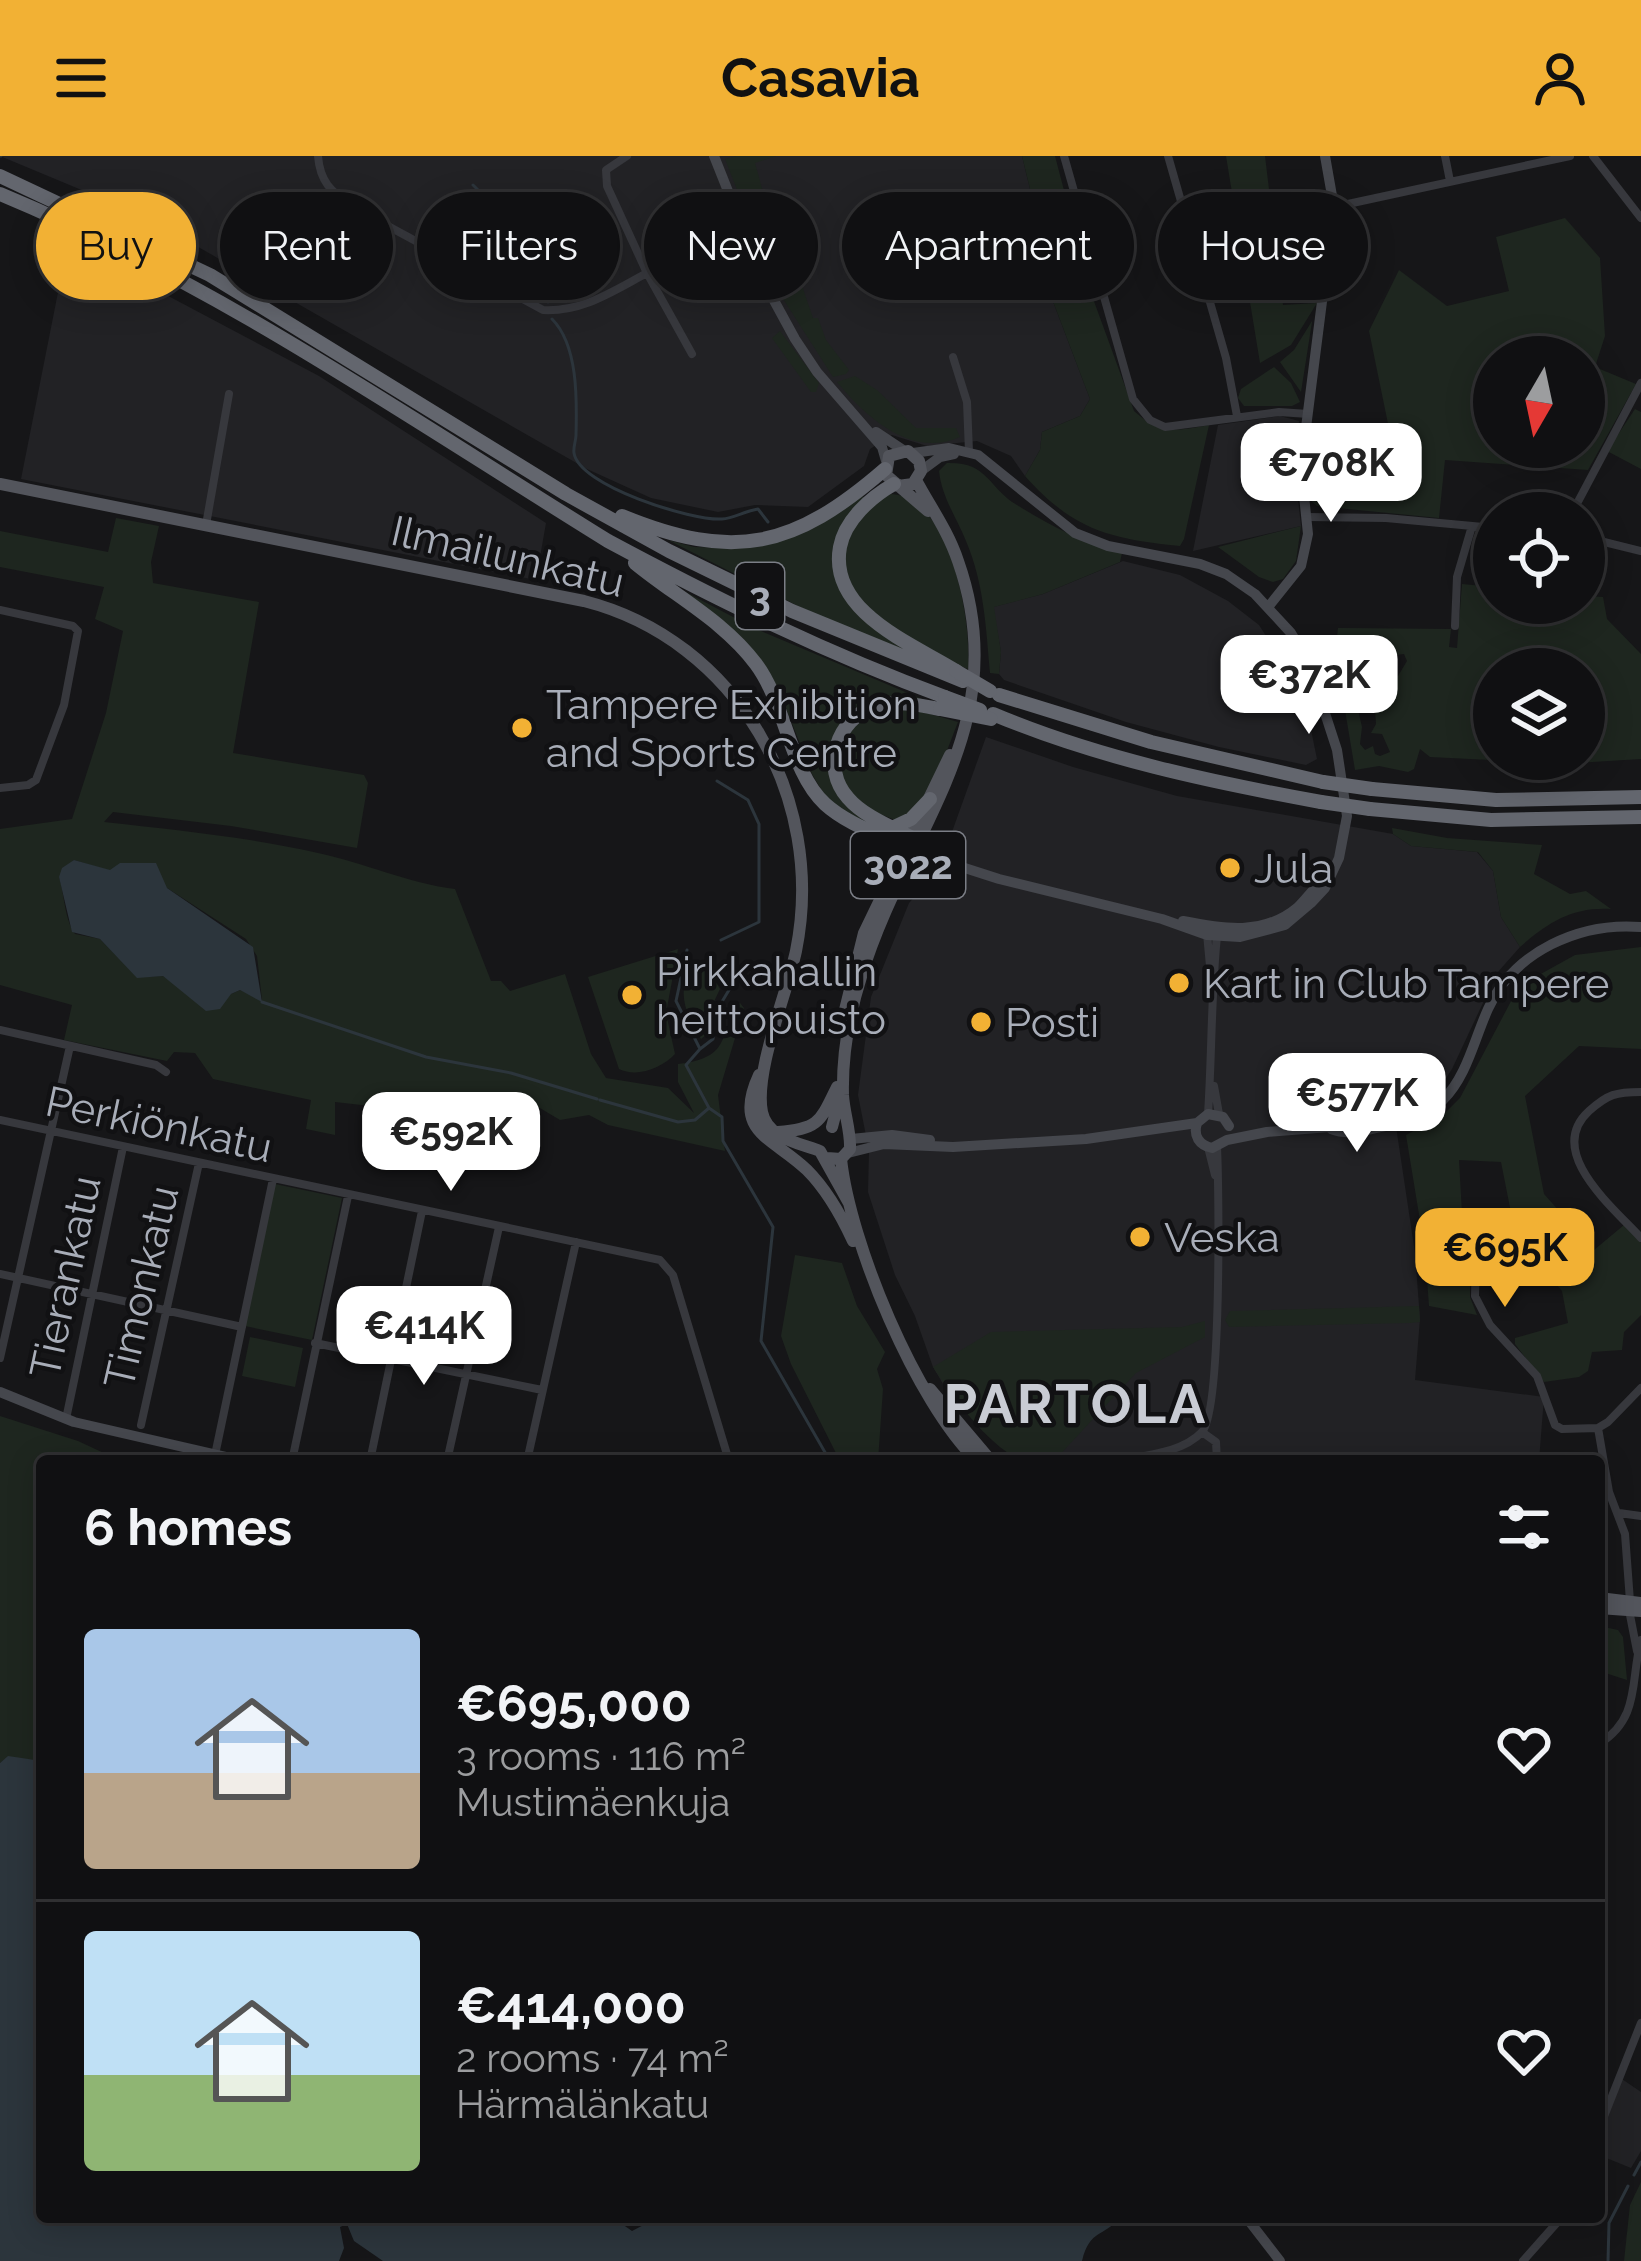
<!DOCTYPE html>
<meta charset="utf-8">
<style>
:root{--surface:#101012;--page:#1e1e20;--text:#f1f3f6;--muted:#9c9d9f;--line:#303032;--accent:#f2b134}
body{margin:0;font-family:Raleway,sans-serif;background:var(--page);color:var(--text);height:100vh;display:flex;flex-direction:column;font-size:45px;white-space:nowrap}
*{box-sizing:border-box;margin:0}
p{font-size:39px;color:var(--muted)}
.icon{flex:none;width:66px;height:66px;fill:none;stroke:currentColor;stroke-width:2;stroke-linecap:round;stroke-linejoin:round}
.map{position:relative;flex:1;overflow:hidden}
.drawer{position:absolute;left:36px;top:1299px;width:1569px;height:768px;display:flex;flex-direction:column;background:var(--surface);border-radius:12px;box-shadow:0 6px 30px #0003,0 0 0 3px var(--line)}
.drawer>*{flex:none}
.banner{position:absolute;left:36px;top:36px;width:1569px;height:108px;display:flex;gap:24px}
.needle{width:78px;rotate:189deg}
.controls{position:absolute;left:1473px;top:180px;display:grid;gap:24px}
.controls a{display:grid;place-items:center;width:132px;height:132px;border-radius:50%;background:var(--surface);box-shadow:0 6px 30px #0003,0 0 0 3px var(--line);font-size:60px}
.price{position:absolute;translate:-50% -102px;padding:0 27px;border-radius:24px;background:#fff;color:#222;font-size:39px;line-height:78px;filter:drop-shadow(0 3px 6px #0008)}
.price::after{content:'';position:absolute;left:50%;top:72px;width:36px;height:27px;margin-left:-18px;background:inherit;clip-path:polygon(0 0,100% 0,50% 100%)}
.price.on{background:var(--accent);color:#111}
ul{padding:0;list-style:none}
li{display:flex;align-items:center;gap:36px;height:300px;padding:0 48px}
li+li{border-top:3px solid var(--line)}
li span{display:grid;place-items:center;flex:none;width:336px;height:240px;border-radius:12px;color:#555}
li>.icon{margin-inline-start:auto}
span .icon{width:144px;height:144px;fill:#fffc;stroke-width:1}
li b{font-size:51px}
h2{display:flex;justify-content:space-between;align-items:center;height:144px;padding:0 48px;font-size:51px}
.chip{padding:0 42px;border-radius:54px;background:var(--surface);box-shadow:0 6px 30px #0003,0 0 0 3px var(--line);font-size:42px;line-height:108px}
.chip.on{background:var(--accent);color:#111}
header{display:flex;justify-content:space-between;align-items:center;height:156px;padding:0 48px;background:var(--accent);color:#111;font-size:54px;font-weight:700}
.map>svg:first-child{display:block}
</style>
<header><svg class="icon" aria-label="menu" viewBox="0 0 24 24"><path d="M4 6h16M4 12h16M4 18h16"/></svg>Casavia<svg class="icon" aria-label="person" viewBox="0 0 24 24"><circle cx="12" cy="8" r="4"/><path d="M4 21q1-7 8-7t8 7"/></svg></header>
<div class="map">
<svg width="1641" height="2105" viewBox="0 0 1641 2105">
<rect width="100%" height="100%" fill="#161618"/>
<path fill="#222225" d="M 0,0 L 1022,0 L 1041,78 L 1038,94 L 1043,119 L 1090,243 L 1080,260 L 1042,276 L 1040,294 L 1025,320 L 1011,300 L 977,285 L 927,290 L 892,279 L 870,293 L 864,310 L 808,351 L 755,349 L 718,356 L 651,342 L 587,313 L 144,60 Z
M 65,101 L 157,134 L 319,220 L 546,367 L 536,424 L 21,323 Z
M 1280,260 L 1299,265 L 1295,316 L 1301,370 L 1193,395 L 1218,269 Z
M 1123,405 L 1180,419 L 1228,445 L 1259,469 L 1284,508 L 1309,564 L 1317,603 L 1306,609 L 1219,591 L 1126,566 L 1004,524 L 999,518 L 1001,496 L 993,451 L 1043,438 Z
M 986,581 L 1073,611 L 1177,640 L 1393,678 L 1411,690 L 1477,696 L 1493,715 L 1501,761 L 1520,791 L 1497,817 L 1452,913 L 1439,933 L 1420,948 L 1394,957 L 1415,1097 L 1420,1163 L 1415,1224 L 1544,1241 L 1539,1305 L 1021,1305 L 987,1278 L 949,1238 L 933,1211 L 915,1160 L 895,1119 L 868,1036 L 869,995 L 858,939 L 871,841 L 909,747 L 938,715 Z
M 1619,1921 L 1641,1936 L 1641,1995 L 1631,2012 L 1599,1999 L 1599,1979 Z"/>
<path fill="#1e261f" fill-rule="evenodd" d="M 736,0 L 776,0 L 755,7 L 773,72 L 789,94 L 788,113 L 779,119 L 769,115 L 725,3 Z
M 1022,0 L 1055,0 L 1091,137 L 1134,255 C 1160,279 1177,275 1209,269 L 1184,383 L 1180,390 C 1110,383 1073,374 1025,320 L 1040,294 L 1042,276 L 1080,260 L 1090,243 L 1043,119 L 1038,94 L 1041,78 Z
M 1226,0 L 1265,0 L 1283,149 L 1317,147 L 1291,189 L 1260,207 Z
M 1565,62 L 1600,102 L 1605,180 L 1595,211 L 1636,228 L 1588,314 L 1445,304 L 1439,362 L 1317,350 L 1312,346 L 1308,314 L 1315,269 L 1394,297 L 1369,175 L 1399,114 L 1447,150 L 1509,135 L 1496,81 ZM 1584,201 L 1584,291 L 1494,291 L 1494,201 Z
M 801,118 L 805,119 L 800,124 L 813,162 L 818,162 L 826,184 L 849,214 L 846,218 L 833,221 L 780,138 L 781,128 Z
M 1312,165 L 1312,166 L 1301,236 L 1280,206 L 1294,194 Z
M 780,175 L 819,227 L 816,236 L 811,236 L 772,182 Z
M 1274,211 L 1291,227 L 1300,246 L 1292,250 L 1244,250 L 1238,242 L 1241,233 Z
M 855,220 L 877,234 L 916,272 L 956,272 L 960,281 C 911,303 866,261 837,226 Z
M 1635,253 L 1641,256 L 1641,313 L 1607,295 Z
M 947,307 C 989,306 987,331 1017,349 C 1049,369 1085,388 1122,397 L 1120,406 L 1043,438 L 994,451 L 1001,496 L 999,518 L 990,517 C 986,472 984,427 966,385 C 956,360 942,342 939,315 Z
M 888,338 C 951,337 972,466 968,513 C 923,493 818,442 849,378 C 856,362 874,349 888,338 Z
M 862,340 L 866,344 L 839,375 L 841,430 L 924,504 L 802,452 L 668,384 L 694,391 L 738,392 Z
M 116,362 L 159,370 L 151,406 L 153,427 L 259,446 L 233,597 L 364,619 L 368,627 L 357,692 L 231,670 L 113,656 L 104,666 C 175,674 248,681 318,697 C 365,707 407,727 455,733 L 491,825 L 501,825 L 510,835 L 565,818 L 591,898 L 606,922 L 668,932 L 694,957 L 678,926 L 678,908 C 725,902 720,888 735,850 L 740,847 L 744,852 L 718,939 L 725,995 L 608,969 L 589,959 L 560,964 L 523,942 L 489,936 L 379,951 L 335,946 L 335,979 L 306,973 L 311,944 L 213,923 L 195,897 L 174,896 L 167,905 L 64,884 L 72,849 L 0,829 L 0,673 L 72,663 L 106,557 L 123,475 L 95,463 L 104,431 L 0,411 L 0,375 L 108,396 ZM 74,704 L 167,732 L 246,783 L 257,800 L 262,844 L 240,834 L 231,838 L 186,835 L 163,820 L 137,821 L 100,783 L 75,778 C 64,762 65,740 59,721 Z
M 1301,370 L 1296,405 L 1283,423 L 1273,426 L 1259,421 L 1218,391 Z
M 661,423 L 754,472 L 922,543 C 904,545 883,544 865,549 C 832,558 820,607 836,636 C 848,658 883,672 903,685 L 846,658 L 824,638 L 812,618 L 778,532 L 754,497 Z
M 1462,428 L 1494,431 L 1494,447 L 1584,447 L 1584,440 L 1603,441 L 1607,463 L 1641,498 L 1641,603 L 1576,607 L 1568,614 L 1541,603 L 1584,603 L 1584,513 L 1494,513 L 1494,603 L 1534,603 L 1530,606 L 1430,601 L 1420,593 L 1414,613 L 1408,616 L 1379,610 L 1355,614 L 1344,548 L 1333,519 L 1338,472 L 1451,473 L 1449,491 L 1457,492 ZM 1363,498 L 1395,504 L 1396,499 L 1404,498 L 1407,505 L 1398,520 L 1359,525 L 1380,540 L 1381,547 L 1375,553 L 1376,568 L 1371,577 L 1382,578 L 1390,596 L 1380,600 L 1375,598 L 1373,590 L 1365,594 L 1360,588 L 1362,571 L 1349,515 Z
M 889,552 L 913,553 L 958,566 C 945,598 930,652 895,664 C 884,659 868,655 860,647 C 838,628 831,589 853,568 C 862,559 877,556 889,552 Z
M 1392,672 L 1447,682 L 1542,689 L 1534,718 L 1570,738 L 1586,735 L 1611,753 C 1572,751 1549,766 1520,791 L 1501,761 L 1493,715 L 1478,696 L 1411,690 L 1393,678 Z
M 1641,791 L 1641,893 L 1579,890 L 1525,940 L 1544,1038 L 1594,1094 L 1624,1069 L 1641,1087 L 1641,1159 L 1624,1176 L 1622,1194 L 1592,1196 L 1588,1215 L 1579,1221 L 1544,1226 L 1515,1188 L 1515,1182 L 1568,1167 L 1562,1135 L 1516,1082 L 1501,1006 L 1459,1004 L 1463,1075 L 1470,1090 L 1470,1141 L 1477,1159 L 1429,1150 L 1425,1095 L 1406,979 L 1441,961 L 1460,942 L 1519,830 L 1575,799 Z
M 678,793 L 666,857 L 675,898 C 662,912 637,922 619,913 L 588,821 Z
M 703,805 L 720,833 L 710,854 L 706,879 L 701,883 C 685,856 674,834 696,806 Z
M 275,1028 L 342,1042 L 312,1184 L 245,1170 Z
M 795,1099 L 842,1107 L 857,1150 L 885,1196 L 877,1213 L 883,1233 L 878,1305 L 840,1305 L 791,1208 L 781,1180 Z
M 1419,1150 L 1420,1166 L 1410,1167 L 1229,1171 L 1225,1164 L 1230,1155 Z
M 1205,1165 L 1205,1181 L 1136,1217 L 1054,1305 C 1045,1305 1034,1306 1026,1305 C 996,1300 949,1237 933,1211 L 991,1176 L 1182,1171 Z
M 250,1181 L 303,1192 L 295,1231 L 242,1220 Z
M 0,1260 L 78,1285 L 121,1305 L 42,1305 L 42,1605 L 8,1601 L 0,1607 Z
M 1599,1470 L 1618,1474 L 1623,1481 L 1627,1524 L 1599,1515 Z
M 1641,2026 L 1641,2105 L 1624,2105 L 1630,2049 Z"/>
<path fill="#2c353c" d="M 74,704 L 110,714 L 120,707 L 156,707 L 167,732 L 253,791 L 262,846 L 240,834 L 231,838 L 220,853 L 206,855 L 163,820 L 137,822 L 100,783 L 72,776 L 59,721 L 62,712 Z
M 8,1600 L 42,1605 L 42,2061 L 612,2061 L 632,2075 L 659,2061 L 1120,2061 C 1104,2082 1090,2072 1082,2105 L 383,2105 L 354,2085 L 347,2068 L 340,2071 L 344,2092 L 339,2105 L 0,2105 L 0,1607 Z"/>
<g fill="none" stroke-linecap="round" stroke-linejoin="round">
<path stroke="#2c353c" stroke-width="3" d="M 0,0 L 1,0
M 473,29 C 505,61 547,98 548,146
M 552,163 C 578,189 577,243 576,279 C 576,285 573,291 574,297 C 579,330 692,365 722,363 C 734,362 745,355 758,353 L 768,366
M 717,625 L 748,644 L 759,668 L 759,766 L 721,784
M 687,794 L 676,845 L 700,893 L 686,909 L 709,952 L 722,961 L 723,985 L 773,1071 L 761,1185 L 830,1305
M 262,846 L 426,901 L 511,917 L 597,943
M 700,893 L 713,883 L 717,854 L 729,834 L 713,809 L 713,802
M 600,944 L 678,966 L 695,964 L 709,952
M 1634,2019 L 1641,2006
M 1608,2105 L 1609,2067 L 1628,2030"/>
<path stroke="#37383d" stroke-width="8" d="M 318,0 C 320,26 331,35 351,50 L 543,154 C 583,156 613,135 647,117
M 627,0 L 606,14 L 607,30 L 647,117 L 692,198
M 1064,0 L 1133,243 L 1150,264 L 1165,271 L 1279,256 L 1308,258
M 1168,0 L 1226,202 L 1237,260
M 1445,0 L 1450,25
M 1593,0 L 1641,62
M 1334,51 L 1570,0
M 953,201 L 967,246 L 969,296
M 1572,357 L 1641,227
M 1307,361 L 1386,362 L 1494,372
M 206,369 L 229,238
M 1584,381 L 1641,395
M 0,454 L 73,470 L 78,475 L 64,549 L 36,624 L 28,629 L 0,632
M 1455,470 L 1457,421 L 1472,370
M 1207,778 L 1210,810
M 0,874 L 156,909 L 166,916
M 1214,930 L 1219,958
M 1641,936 C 1616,936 1608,938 1589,955 C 1544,996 1614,1052 1641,1082
M 1208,958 C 1212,898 1211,839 1217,780
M 0,964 L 660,1104 L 673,1119 L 729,1305
M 1208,991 L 1215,1019
M 1471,1073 L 1476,1101 L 1475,1140 L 1490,1169 L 1537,1220 L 1555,1269 L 1562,1273 L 1598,1272
M 0,1118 L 242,1171
M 315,1187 L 542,1234
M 0,1202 L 70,890
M 66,1263 L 123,991
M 141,1269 L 199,1007
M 1598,1272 L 1609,1336 L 1625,1378 L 1630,1445
M 1598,1272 L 1608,1266 L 1641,1232
M 1202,1276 L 1216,1286 L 1217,1305
M 215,1299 L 273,1023
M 292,1305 L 348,1040
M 370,1305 L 422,1055
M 447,1305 L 499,1071
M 527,1305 L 576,1086
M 1115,1305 C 1143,1299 1181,1298 1202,1276 C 1222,1255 1219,1032 1217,991
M 1619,1357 L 1641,1360
M 1629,1454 L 1637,1495
M 1599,1588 C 1641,1562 1630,1524 1641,1484
M 1599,1973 L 1641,1867
M 1523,2105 L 1562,2061"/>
<path stroke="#45474d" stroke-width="10" d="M 714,0 L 765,128 L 795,183 L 817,216 L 882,291 L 886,305
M 876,276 L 903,294
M 913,297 L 949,292 L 978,299 L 1075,377 L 1108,390 L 1200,408 L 1226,418 L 1255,438 L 1291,477 L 1308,505 L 1337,594 L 1347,660 L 1339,702 L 1325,732 L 1311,747 L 1285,769 L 1240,781 L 1207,779 L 1162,763 L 999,723 L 915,696
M 921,315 L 940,301 L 954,298
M 1269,450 L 1301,410 L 1308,378 L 1301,311 L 1334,51 L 1325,0
M 920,686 L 952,705
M 1183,765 C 1223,773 1264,780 1298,751 C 1308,741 1315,730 1326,722
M 1229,970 L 1223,961 L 1208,958 L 1197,967 C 1193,980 1199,989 1212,992 L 1227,984 L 1267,976 L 1368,968
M 1331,973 C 1349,980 1367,974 1385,970 C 1407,965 1425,960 1443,944 C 1467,920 1474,884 1488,853 C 1514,795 1580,766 1641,771
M 851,983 L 892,979 L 930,984
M 848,997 L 884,988 L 953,991 L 1086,983 L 1197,967
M 0,1236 L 74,1266 L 244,1305
M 1246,2061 L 1280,2105"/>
<path stroke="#53555c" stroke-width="12" d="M 0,328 L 584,445 C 737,484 827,642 796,795 C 787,837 754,916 762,956 C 767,982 799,987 820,995 L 849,1047
M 898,330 L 913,328 L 921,315 L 919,305 L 908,295 L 889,300 L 886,319 L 928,355
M 871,676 L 886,700 L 883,728
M 843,862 L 864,777 L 950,599
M 759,919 C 732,977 773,981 807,1014 C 827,1034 841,1059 853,1085
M 832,971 L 838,948
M 778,976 C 819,973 820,966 837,931
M 827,1002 L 841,1003 L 850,993 C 851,976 844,957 843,939 C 842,899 849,859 861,821 C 905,674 1017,572 958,405 C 948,375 931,352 916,324
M 841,1003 C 850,1087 916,1246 977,1305
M 930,1233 L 991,1305
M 1599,1442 L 1641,1447
M 1599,1452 L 1641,1455"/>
<path stroke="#63666e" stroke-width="14" d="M 0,20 L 210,119 L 566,338 L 669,395 L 792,455 L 963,525
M 0,38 C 217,128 409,262 608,385 C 718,444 828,498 945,541
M 894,328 C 871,341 845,364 840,391 C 828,456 913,488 956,515
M 622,360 C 734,406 794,392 885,313
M 635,407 C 675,440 724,465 756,508 C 786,548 790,616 825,648 C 849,670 887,681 915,696
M 999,539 L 1151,586 L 1323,626
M 993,558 C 1097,602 1211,626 1321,646
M 1372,633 L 1496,644 L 1641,641
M 1370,653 L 1491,664 L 1641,661
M 894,671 L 911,663 L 930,643
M 920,686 C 897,673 865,662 848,642 C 821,612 836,563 875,550 C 895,544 919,549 940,553"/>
<path stroke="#63666e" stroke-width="14" d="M 956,515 L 990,535
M 945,541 L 980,554
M 940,553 L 991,563
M 1323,626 L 1372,633
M 1321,646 L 1370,653"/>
</g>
<g fill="#f2b134" stroke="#111113" stroke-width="4.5">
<circle cx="522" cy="572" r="12"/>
<circle cx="1230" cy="712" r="12"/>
<circle cx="1179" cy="827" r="12"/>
<circle cx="632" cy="839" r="12"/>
<circle cx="981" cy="866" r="12"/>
<circle cx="1140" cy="1081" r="12"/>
</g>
<g text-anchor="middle" stroke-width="9" stroke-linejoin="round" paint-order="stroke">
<g fill="#111113" stroke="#7b7e86" stroke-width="3">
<rect x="736" y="407" width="48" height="66" rx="9"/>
<rect x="851" y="676" width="114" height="66" rx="9"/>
</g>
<g font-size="39" font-weight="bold" fill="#a8adb8">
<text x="760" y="454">3</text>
<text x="908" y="723">3022</text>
</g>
<g font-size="42" fill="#a8adb8" stroke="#111113">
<text transform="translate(508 400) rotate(13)" y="15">Ilmailunkatu</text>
<text transform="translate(159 968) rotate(12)" y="15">Perkiönkatu</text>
<text transform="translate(65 1121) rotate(-78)" y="15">Tierankatu</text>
<text transform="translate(141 1131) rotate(-77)" y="15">Timonkatu</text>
</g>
<g font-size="42" fill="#a8adb8" stroke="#111113" text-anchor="start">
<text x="546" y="563">Tampere Exhibition<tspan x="546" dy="48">and Sports Centre</tspan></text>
<text x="1254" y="727">Jula</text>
<text x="656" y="830">Pirkkahallin<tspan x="656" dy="48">heittopuisto</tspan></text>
<text x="1203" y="842">Kart in Club Tampere</text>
<text x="1005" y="881">Posti</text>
<text x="1164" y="1096">Veska</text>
</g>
<g font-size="54" font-weight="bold" letter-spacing="3" fill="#c9ccd4" stroke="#111113">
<text x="1076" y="1267">PARTOLA</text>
</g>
</g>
</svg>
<div class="controls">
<a><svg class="needle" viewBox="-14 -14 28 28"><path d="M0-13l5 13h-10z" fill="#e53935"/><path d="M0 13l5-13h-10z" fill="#9c9d9f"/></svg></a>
<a><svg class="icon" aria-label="locate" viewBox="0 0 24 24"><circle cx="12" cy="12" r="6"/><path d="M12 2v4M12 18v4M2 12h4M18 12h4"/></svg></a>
<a><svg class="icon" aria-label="layers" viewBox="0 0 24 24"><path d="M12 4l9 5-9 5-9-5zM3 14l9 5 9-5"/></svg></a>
</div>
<b class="price" style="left:1331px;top:369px">€708K</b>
<b class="price" style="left:1309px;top:581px">€372K</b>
<b class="price" style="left:1357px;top:999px">€577K</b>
<b class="price" style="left:451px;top:1038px">€592K</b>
<b class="price on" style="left:1505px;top:1154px">€695K</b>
<b class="price" style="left:424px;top:1232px">€414K</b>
<div class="banner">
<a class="chip on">Buy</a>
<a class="chip">Rent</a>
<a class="chip">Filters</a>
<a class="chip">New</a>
<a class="chip">Apartment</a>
<a class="chip">House</a>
</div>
<section class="drawer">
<h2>6 homes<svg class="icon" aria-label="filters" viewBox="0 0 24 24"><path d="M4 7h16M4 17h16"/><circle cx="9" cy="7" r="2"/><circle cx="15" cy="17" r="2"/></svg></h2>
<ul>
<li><span style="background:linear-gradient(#a9c7e8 60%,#b9a48a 0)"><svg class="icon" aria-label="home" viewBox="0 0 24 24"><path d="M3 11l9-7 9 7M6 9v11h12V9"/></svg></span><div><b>€695,000</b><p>3 rooms · 116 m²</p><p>Mustimäenkuja</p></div><svg class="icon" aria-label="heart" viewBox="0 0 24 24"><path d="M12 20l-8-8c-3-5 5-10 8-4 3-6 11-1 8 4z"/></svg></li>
<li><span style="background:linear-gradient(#bfe0f5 60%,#8fb573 0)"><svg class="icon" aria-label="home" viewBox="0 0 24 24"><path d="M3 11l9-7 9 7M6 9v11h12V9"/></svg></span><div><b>€414,000</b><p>2 rooms · 74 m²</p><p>Härmälänkatu</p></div><svg class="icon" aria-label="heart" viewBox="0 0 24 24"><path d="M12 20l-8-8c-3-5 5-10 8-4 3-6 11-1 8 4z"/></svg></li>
</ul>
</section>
</div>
